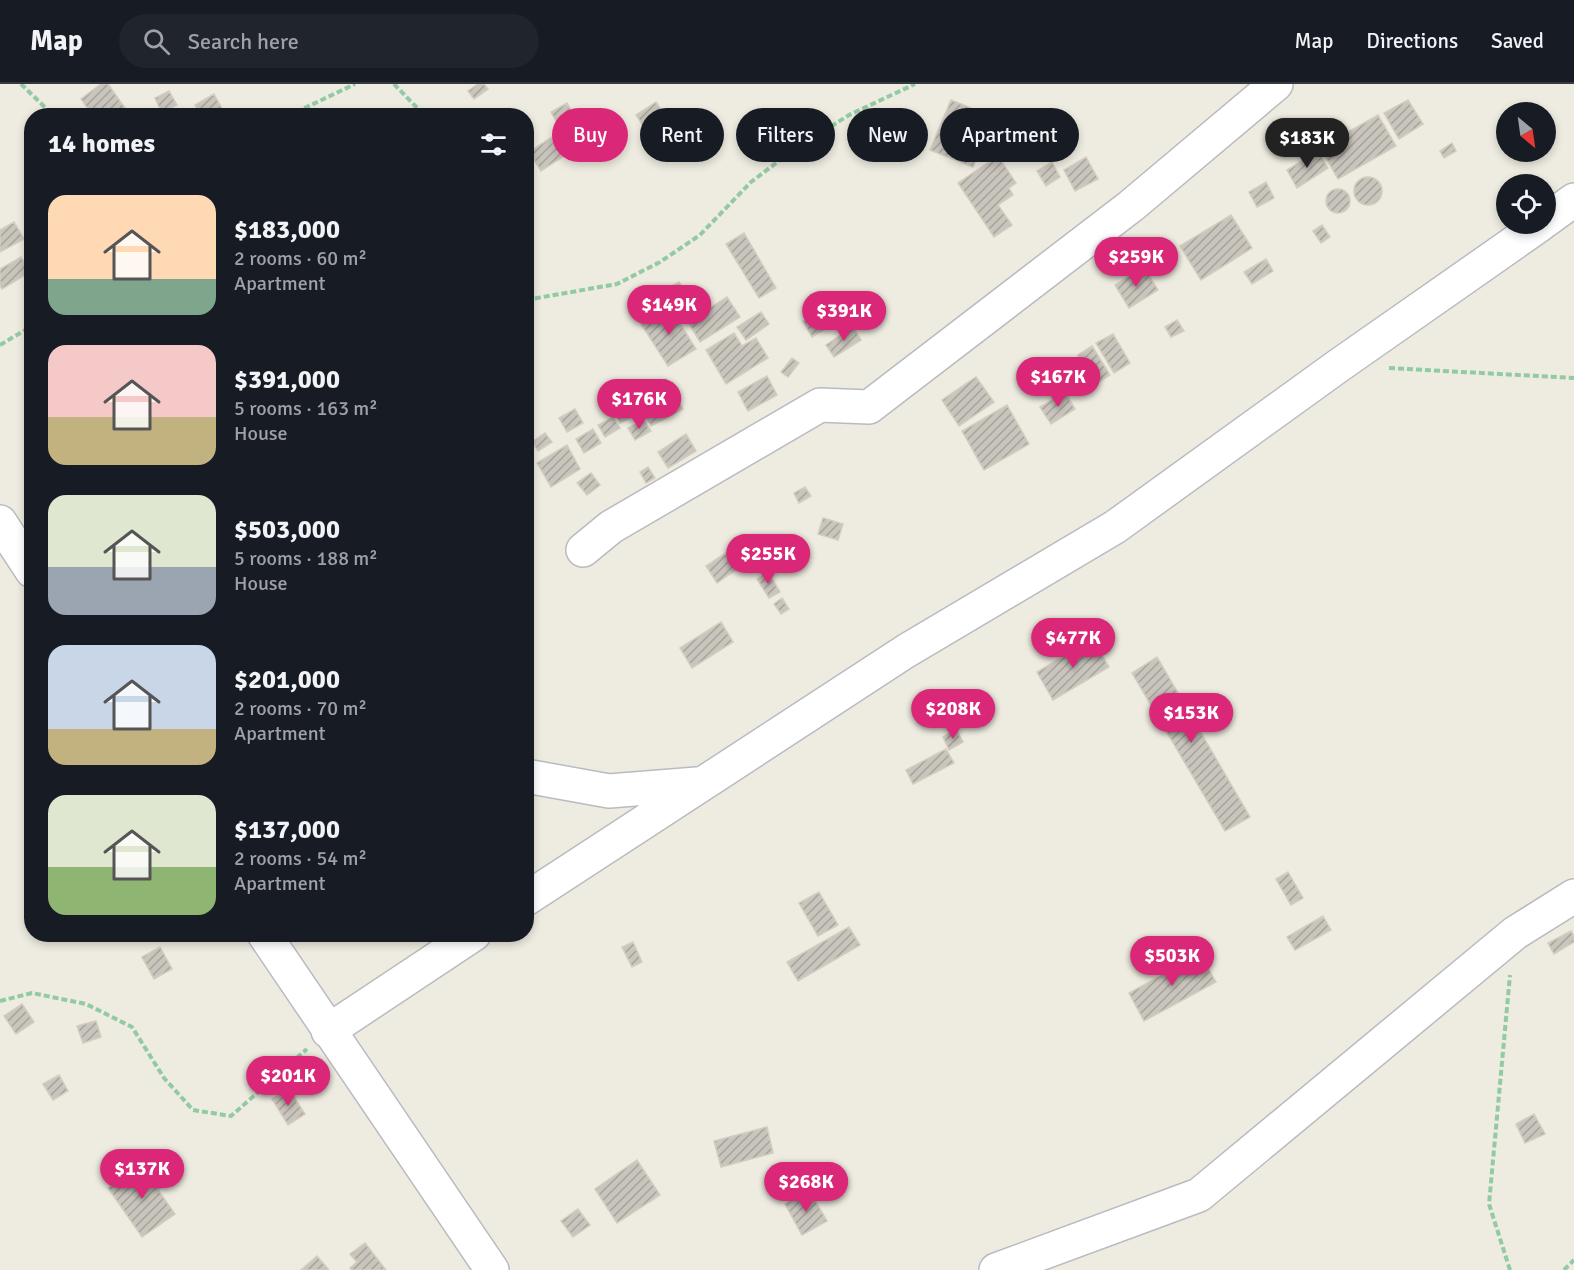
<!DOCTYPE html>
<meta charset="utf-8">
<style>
:root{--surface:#171b24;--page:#20242c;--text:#f1f3f6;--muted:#9ea1a6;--line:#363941;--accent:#db2777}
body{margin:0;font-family:Signika,sans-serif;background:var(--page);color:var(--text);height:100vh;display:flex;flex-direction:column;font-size:22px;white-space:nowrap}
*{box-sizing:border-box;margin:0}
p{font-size:20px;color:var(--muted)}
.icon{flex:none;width:33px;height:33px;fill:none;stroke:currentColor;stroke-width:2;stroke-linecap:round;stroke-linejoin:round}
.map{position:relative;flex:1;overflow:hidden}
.details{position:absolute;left:24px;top:24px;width:510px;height:834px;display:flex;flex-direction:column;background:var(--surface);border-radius:24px;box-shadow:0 3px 9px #0003}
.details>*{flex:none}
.top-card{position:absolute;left:552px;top:24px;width:570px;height:54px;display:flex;gap:12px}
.needle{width:39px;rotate:151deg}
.tools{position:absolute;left:1496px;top:18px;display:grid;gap:12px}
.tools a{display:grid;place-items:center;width:60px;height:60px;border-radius:50%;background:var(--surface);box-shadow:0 3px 9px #0003;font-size:30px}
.price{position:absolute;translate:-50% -51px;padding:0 14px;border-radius:21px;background:var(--accent);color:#fff;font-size:20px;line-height:39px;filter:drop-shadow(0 2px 3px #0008)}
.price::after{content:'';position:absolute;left:50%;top:36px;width:18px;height:14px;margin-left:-9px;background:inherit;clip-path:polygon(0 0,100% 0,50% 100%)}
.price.selected{background:#222;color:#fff}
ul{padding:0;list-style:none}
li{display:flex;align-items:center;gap:18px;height:150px;padding:0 24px}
li span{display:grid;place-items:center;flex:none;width:168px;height:120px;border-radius:18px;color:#555}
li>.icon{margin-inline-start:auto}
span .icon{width:72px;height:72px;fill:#fffc;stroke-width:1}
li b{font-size:26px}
h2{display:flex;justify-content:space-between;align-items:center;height:72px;padding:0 24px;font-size:26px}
.tag{padding:0 21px;border-radius:27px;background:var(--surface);box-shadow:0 3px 9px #0003;font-size:21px;line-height:54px}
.tag.selected{background:var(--accent);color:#fff}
header{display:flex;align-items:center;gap:36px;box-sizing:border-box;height:84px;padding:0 30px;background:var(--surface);border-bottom:2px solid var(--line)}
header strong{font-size:28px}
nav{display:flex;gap:33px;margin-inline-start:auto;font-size:21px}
.search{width:420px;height:54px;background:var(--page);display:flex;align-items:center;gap:15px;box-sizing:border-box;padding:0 21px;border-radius:33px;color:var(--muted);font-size:22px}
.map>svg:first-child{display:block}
</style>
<header>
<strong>Map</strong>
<div class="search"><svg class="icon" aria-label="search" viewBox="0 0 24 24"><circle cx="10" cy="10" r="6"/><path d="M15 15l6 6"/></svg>Search here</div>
<nav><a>Map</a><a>Directions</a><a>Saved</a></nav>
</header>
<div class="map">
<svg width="1574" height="1186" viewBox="0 0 1574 1186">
<defs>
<pattern id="building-hatch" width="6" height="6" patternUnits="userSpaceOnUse" patternTransform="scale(1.5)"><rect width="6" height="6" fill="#c9c5bd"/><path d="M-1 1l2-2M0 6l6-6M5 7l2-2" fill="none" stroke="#a6a39d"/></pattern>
</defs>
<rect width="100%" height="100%" fill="#eeebe0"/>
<path fill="url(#building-hatch)" stroke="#d3cdbe" stroke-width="1.5" d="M 101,0 L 108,0 L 125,24 L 115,32 L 93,32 L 81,15 Z
M 478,0 L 484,0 L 488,5 L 474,15 L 468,7 Z
M 169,7 L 177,21 L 162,29 L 155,14 Z
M 214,10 L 226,32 L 201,32 L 195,21 Z
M 951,16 L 993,33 L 973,83 L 930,66 Z
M 1408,16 L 1423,40 L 1399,55 L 1384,29 Z
M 656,18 L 677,50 L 657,63 L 636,31 Z
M 567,19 L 576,35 L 560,44 L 551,28 Z
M 1378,31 L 1396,62 L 1338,95 L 1320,64 Z
M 1045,34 L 1058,55 L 1048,61 L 1036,40 Z
M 555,51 L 567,70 L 541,87 L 529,68 Z
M 1452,59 L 1456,67 L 1444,74 L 1440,67 Z
M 1318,67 L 1328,84 L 1297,104 L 1287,86 Z
M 998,72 L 1016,99 L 1009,104 L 1013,111 L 998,121 L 1012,141 L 994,153 L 958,99 Z
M 1086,73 L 1098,95 L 1075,107 L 1064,86 Z
M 1052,78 L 1060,93 L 1046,102 L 1037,87 Z
M1354 107a14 14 0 1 1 28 0a14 14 0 1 1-28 0Z
M 1266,98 L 1274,114 L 1257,123 L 1249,108 Z
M1326 117a12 12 0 1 1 24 0a12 12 0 1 1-24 0Z
M 1231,131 L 1252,164 L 1201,196 L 1180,162 Z
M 14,138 L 24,155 L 0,168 L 0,146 Z
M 1322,141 L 1330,153 L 1321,159 L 1313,147 Z
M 744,149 L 776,204 L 759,214 L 726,160 Z
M 21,173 L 30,188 L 2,205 L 0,202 L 0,185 Z
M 1266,175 L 1273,187 L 1252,200 L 1244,188 Z
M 1144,183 L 1158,206 L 1129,224 L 1115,201 Z
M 679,198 L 684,206 L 671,214 L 666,205 Z
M 727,213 L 740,233 L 700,258 L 688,238 Z
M 669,222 L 696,265 L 668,282 L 641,240 Z
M 761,228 L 769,240 L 746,256 L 737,243 Z
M 819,228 L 828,243 L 812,253 L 803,237 Z
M 1177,236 L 1184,247 L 1171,253 L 1165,243 Z
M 853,243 L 861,256 L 834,273 L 826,261 Z
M 734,249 L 742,262 L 756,254 L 768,274 L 726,300 L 706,266 Z
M 1113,250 L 1130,279 L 1114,289 L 1096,259 Z
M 1092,262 L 1110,291 L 1096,300 L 1078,271 Z
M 792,274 L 799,279 L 788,293 L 781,288 Z
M 767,292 L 777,311 L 748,327 L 738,308 Z
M 976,293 L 994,318 L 959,342 L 942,316 Z
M 666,295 L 683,325 L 651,342 L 635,313 Z
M 1065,308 L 1075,325 L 1051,340 L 1040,323 Z
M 631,318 L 638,330 L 620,339 L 614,328 Z
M 1007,321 L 1029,360 L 984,386 L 962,347 Z
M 575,325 L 583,339 L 567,348 L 559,334 Z
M 613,333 L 620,344 L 605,353 L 598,341 Z
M 644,336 L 651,347 L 635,356 L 628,344 Z
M 593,345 L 601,359 L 584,369 L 576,355 Z
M 545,349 L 552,358 L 538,367 L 532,358 Z
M 686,350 L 696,367 L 668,384 L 658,368 Z
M 567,361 L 580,385 L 551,403 L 537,379 Z
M 648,383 L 655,394 L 646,399 L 640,388 Z
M 591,389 L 600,401 L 587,411 L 577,399 Z
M 805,403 L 811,412 L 799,419 L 794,409 Z
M 823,434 L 843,440 L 838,456 L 818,450 Z
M 756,452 L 771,476 L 751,489 L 736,465 Z
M 726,469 L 737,485 L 717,499 L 706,482 Z
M 768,488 L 780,508 L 769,514 L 757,495 Z
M 782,514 L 789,525 L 781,530 L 774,520 Z
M 721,538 L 733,558 L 692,584 L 680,564 Z
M 1092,555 L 1109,583 L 1053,616 L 1037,588 Z
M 1157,573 L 1250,733 L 1225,747 L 1132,589 Z
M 956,645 L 963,658 L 949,666 L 943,653 Z
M 946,665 L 954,679 L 913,700 L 906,686 Z
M 1288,788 L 1303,814 L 1291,821 L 1276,795 Z
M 819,808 L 838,841 L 818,852 L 799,819 Z
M 1323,832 L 1331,846 L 1295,866 L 1287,853 Z
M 849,843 L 860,861 L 798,897 L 787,878 Z
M 1571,847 L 1574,852 L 1574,858 L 1554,870 L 1548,859 Z
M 633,858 L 642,878 L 632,883 L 622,863 Z
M 160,863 L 172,885 L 154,895 L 142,873 Z
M 1200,870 L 1216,898 L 1144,937 L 1129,909 Z
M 22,920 L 34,938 L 16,950 L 4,932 Z
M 96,937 L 101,953 L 83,959 L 77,942 Z
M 59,991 L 68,1007 L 53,1016 L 43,1000 Z
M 289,1005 L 305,1030 L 288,1041 L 272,1015 Z
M 1534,1030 L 1545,1050 L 1525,1059 L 1516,1040 Z
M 767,1043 L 773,1069 L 721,1083 L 714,1057 Z
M 637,1076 L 660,1111 L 617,1139 L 595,1105 Z
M 141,1082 L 146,1089 L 153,1084 L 165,1101 L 158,1106 L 175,1130 L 142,1153 L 108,1104 Z
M 809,1106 L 827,1137 L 802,1151 L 785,1120 Z
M 578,1125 L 590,1141 L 573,1153 L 561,1137 Z
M 365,1159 L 386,1186 L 351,1186 L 350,1184 L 357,1178 L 350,1170 Z
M 317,1172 L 329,1186 L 301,1186 Z"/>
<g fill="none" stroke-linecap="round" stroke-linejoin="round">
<defs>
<path id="minor" d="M 1545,137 L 1574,116
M 0,438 L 32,487
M 583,466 L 611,443 L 820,321 L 869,323 L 1131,122 L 1276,0
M 526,692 L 609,707 L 697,700
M 526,815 L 906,567 L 1115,443 L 1338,282 L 1541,140
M 264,850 L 492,1186
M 328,947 L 474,850
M 996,1186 L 1199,1111 L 1515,849 L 1574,812"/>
</defs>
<use href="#minor" stroke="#b9bbc1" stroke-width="36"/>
<path stroke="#92caa4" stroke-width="4" stroke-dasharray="6 3" stroke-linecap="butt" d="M 21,0 L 54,32
M 394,0 L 422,29
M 288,32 L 355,0
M 415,32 L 430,30 L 430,32
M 526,216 L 617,200 L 660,178 L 700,151 L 751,98 L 788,70 L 849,31 L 915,0
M 0,261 L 32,242
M 1389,284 L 1574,294
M 0,917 L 32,909 L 86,920 L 132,943 L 164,994 L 193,1026 L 231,1032 L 307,965
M 1510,1186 L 1489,1120 L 1510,891
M 1564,1186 L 1574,1176"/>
<use href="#minor" stroke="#fff" stroke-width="33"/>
</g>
</svg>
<div class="tools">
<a><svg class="needle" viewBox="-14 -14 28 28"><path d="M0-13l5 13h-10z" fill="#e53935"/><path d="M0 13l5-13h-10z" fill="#9ea1a6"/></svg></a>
<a><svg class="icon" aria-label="locate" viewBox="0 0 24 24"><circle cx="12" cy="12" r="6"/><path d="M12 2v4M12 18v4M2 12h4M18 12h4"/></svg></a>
</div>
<b class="price selected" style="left:1307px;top:85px">$183K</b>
<b class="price" style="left:1136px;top:204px">$259K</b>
<b class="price" style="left:669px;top:252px">$149K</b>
<b class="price" style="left:844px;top:258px">$391K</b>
<b class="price" style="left:1058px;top:324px">$167K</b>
<b class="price" style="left:639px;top:346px">$176K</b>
<b class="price" style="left:768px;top:501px">$255K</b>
<b class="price" style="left:1073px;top:585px">$477K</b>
<b class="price" style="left:953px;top:656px">$208K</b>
<b class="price" style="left:1191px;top:660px">$153K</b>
<b class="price" style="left:1172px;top:903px">$503K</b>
<b class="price" style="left:288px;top:1023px">$201K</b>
<b class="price" style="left:142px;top:1116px">$137K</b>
<b class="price" style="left:806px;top:1129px">$268K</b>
<div class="top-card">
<a class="tag selected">Buy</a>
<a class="tag">Rent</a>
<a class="tag">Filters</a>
<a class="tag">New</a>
<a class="tag">Apartment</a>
</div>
<section class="details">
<h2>14 homes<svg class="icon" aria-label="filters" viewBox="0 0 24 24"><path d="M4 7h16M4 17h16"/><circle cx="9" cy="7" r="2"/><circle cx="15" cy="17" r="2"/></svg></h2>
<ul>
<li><span style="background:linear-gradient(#ffd9b3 70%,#7fa58c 0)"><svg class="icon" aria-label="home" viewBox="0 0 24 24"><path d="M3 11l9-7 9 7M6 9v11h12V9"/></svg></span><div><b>$183,000</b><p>2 rooms · 60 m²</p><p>Apartment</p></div></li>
<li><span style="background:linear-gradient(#f6c9c9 60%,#c2b280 0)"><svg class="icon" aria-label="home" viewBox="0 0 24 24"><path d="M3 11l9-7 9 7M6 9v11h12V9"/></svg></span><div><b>$391,000</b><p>5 rooms · 163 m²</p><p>House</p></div></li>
<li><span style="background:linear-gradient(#dfe7d0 60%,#9aa5b1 0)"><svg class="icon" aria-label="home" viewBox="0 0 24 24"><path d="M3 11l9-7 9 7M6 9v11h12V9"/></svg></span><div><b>$503,000</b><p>5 rooms · 188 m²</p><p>House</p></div></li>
<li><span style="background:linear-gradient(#c9d6e8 70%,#c2b280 0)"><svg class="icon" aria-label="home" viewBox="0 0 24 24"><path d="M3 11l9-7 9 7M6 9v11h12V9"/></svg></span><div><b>$201,000</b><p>2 rooms · 70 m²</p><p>Apartment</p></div></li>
<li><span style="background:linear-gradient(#dfe7d0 60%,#8fb573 0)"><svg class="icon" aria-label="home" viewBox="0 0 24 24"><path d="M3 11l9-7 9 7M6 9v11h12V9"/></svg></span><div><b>$137,000</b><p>2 rooms · 54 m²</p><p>Apartment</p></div></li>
</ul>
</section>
</div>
